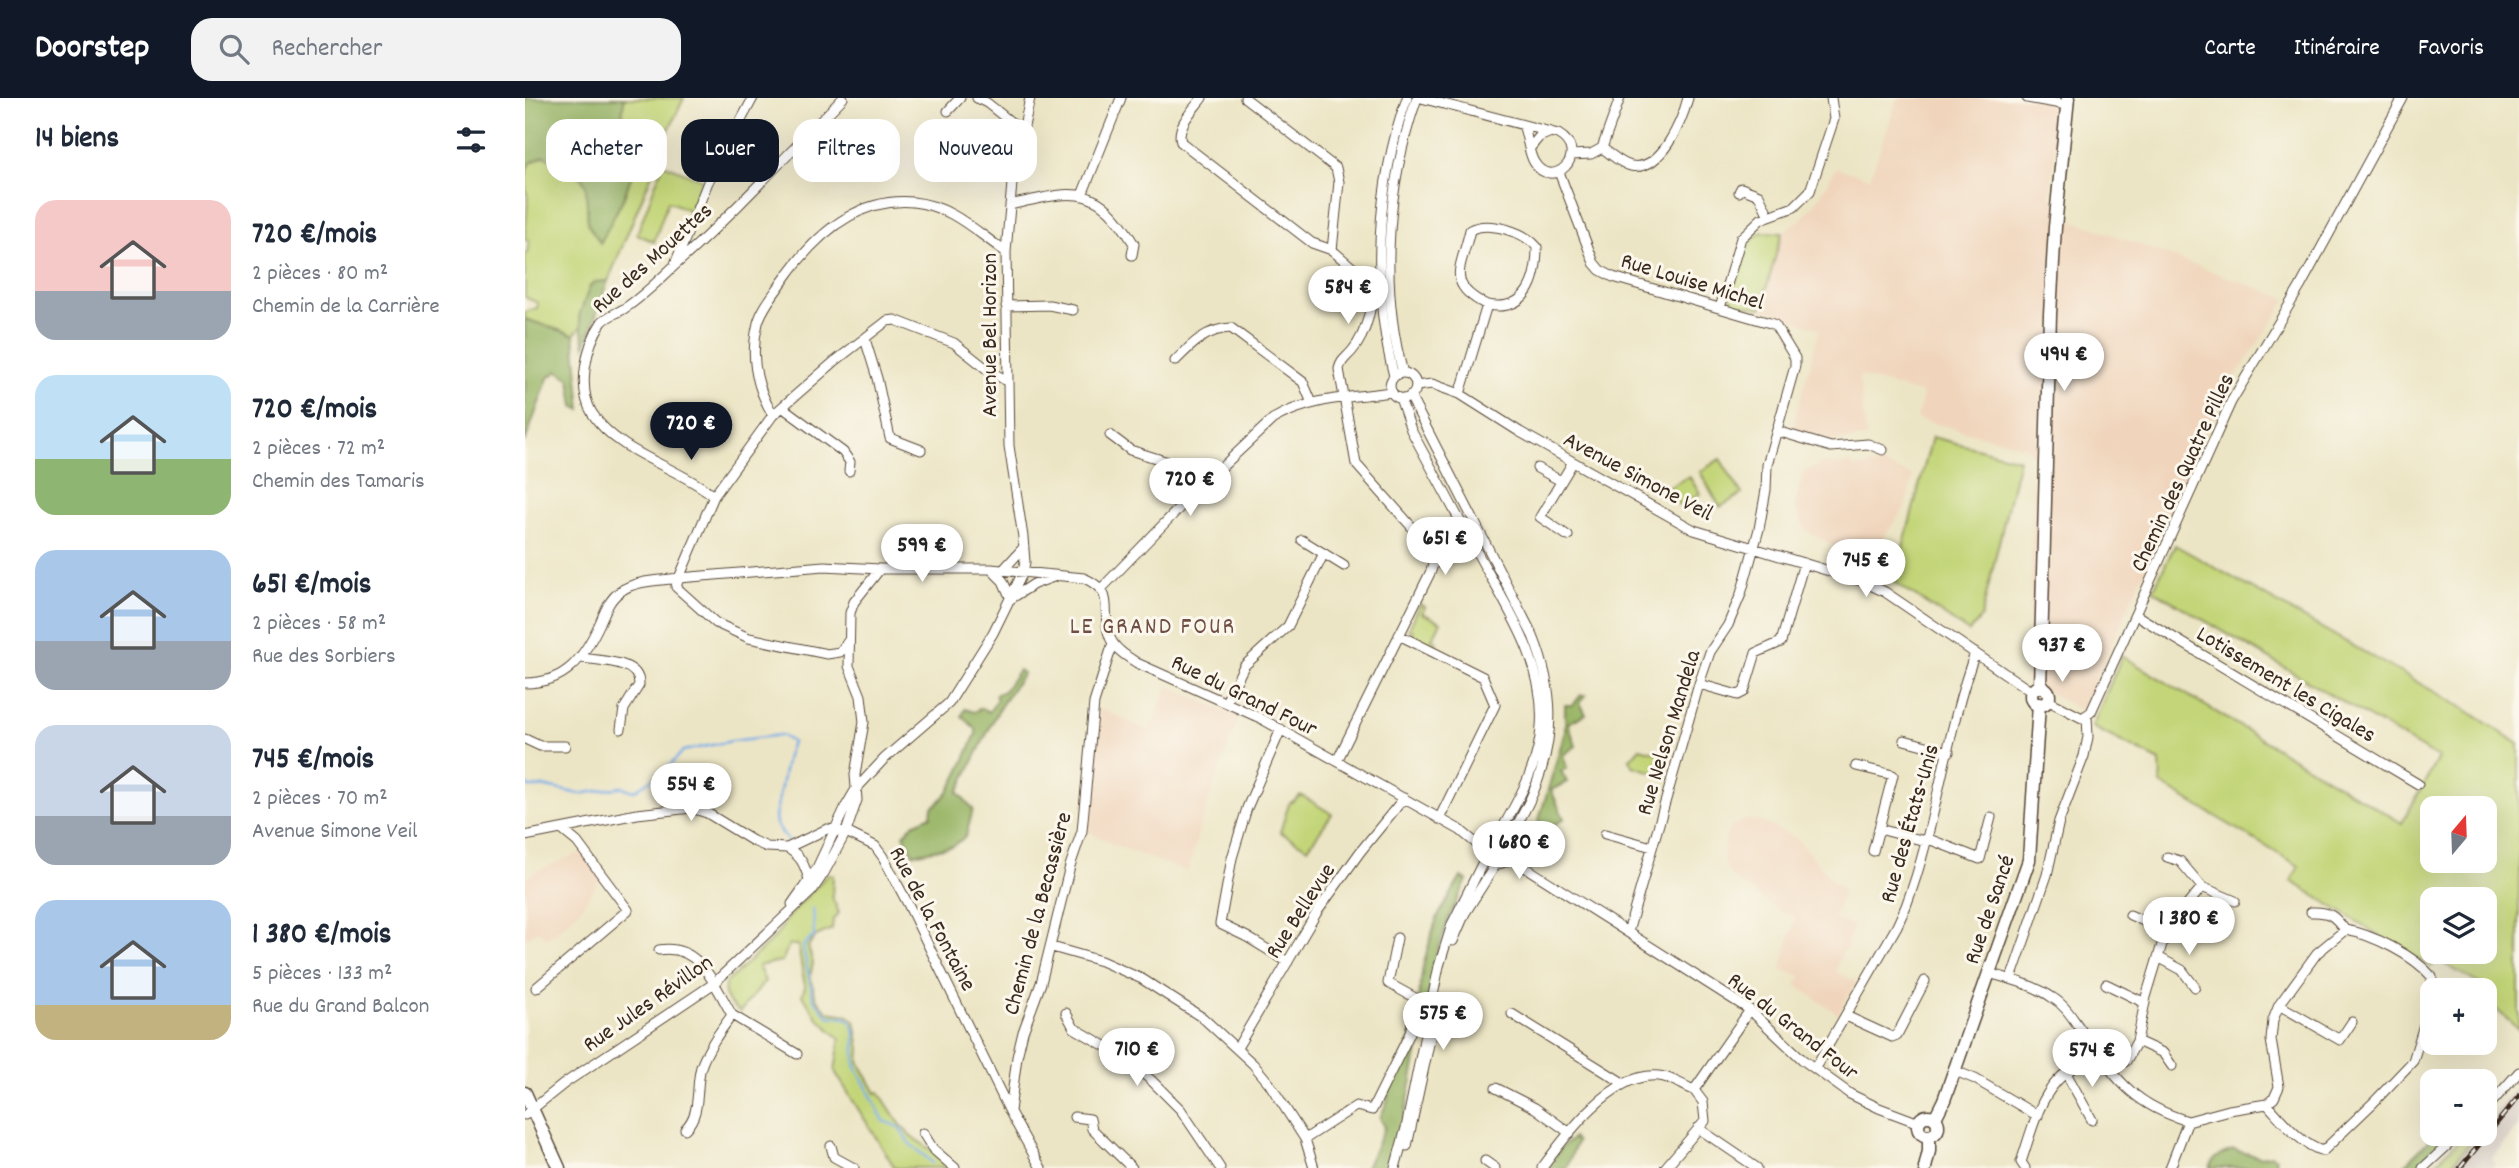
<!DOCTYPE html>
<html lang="fr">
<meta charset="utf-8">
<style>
:root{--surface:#fff;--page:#f2f2f3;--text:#1f2937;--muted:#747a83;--accent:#111827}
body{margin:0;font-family:Dekko,sans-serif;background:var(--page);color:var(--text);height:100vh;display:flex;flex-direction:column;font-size:26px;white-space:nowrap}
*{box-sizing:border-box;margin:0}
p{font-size:23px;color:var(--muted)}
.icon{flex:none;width:38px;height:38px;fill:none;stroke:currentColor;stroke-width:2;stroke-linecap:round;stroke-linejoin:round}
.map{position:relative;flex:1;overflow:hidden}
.sheet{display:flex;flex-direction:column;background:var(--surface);width:525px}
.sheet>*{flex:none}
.banner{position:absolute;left:21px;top:21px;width:665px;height:63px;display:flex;gap:14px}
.needle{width:46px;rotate:19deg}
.fabs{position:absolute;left:1895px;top:698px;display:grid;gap:14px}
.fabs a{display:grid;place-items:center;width:77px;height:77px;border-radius:14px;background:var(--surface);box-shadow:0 7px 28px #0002;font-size:35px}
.price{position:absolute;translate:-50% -60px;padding:0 16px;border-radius:24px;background:#fff;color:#222;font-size:23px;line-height:46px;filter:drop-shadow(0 2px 4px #0008)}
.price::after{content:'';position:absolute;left:50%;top:42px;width:21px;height:16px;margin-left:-10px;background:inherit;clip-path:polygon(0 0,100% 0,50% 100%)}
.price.on{background:var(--accent);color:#fff}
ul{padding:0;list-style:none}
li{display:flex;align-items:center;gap:21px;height:175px;padding:0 35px}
li span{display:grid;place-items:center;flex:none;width:196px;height:140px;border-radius:21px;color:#555}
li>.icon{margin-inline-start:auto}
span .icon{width:84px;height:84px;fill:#fffc;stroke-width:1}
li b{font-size:30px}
h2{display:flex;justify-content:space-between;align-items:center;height:84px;padding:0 35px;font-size:30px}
.chip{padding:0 24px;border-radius:21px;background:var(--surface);box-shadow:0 7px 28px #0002;font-size:24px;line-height:63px}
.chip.on{background:var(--accent);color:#fff}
header{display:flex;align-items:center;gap:42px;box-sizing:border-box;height:98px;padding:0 35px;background:var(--accent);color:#fff}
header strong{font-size:33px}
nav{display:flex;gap:38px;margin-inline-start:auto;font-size:24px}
.search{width:490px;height:63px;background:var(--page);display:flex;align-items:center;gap:18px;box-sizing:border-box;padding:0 24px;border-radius:21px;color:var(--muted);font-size:26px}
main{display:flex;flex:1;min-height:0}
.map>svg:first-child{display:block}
</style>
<header>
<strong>Doorstep</strong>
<div class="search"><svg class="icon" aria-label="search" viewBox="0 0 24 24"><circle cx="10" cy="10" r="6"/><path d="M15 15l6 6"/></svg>Rechercher</div>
<nav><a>Carte</a><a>Itinéraire</a><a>Favoris</a></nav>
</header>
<main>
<section class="sheet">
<h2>14 biens<svg class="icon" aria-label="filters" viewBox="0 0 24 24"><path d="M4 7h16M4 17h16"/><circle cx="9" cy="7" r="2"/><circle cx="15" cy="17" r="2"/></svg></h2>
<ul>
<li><span style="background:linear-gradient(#f6c9c9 65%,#9aa5b1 0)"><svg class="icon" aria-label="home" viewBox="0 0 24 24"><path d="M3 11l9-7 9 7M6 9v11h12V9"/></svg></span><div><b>720 €/mois</b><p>2 pièces · 80 m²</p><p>Chemin de la Carrière</p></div></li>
<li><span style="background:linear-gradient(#bfe0f5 60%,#8fb573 0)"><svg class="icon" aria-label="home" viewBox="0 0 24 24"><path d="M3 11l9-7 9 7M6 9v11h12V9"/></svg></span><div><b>720 €/mois</b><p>2 pièces · 72 m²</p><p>Chemin des Tamaris</p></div></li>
<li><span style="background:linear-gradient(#a9c7e8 65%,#9aa5b1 0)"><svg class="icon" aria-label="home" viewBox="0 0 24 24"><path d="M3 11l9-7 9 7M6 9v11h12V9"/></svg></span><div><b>651 €/mois</b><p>2 pièces · 58 m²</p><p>Rue des Sorbiers</p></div></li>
<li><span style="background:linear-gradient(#c9d6e8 65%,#9aa5b1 0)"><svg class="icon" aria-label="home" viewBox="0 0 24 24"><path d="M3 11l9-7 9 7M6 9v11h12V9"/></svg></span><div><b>745 €/mois</b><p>2 pièces · 70 m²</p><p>Avenue Simone Veil</p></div></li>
<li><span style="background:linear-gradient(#a9c7e8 75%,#c2b280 0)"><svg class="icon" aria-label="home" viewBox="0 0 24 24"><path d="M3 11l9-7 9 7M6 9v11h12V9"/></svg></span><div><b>1 380 €/mois</b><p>5 pièces · 133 m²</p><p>Rue du Grand Balcon</p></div></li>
</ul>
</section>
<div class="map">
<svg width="1994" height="1070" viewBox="0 0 1994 1070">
<rect width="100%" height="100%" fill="#fbf7ec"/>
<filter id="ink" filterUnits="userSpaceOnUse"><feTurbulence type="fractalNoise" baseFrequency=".0143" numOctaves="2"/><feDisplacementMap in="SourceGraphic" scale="14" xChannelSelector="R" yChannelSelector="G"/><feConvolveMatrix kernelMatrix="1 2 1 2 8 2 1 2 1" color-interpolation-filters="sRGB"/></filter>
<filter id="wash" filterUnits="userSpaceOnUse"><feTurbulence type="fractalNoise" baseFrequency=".00686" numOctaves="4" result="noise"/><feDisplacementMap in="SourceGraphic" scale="28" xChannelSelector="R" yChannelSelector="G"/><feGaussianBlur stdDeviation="1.57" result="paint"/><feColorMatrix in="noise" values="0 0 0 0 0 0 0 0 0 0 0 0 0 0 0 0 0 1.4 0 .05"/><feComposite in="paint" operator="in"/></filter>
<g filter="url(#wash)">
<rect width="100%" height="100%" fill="#ece5c5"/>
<path fill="#f0d5bc" d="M 1373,0 L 1536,0 L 1525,98 L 1544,121 L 1762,201 L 1706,286 L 1685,325 L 1557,613 L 1502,582 L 1510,358 L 1502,349 L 1392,321 L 1398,296 L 1334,278 L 1341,340 L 1309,343 L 1267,331 L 1295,231 L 1236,210 L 1257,135 L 1275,122 L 1290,106 L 1311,70 L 1345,80 Z
M 1297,365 L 1309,367 L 1325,365 L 1331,370 L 1357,366 L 1388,378 L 1380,410 L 1339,466 L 1281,432 L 1269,409 L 1279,374 Z
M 643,588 L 714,619 L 677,721 L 663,774 L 588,746 L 561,732 L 575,610 L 624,633 Z
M 1220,722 L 1231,722 L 1271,740 L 1318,794 L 1309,820 L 1328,828 L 1321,853 L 1318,853 L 1315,859 L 1311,874 L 1331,884 L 1313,916 L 1271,887 L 1277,878 L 1256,872 L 1270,819 L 1257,815 L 1216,786 L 1206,777 L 1201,768 L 1198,758 L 1202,735 L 1208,728 Z
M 57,754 L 76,780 L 53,814 L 25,839 L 21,841 L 13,832 L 0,841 L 0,781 L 11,773 Z"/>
<path fill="#cec1b9" d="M 1994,985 L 1994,1027 L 1966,1061 L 1971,1065 L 1966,1070 L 1924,1070 L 1952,1036 L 1960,1036 L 1960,1027 Z"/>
<path fill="#c3d578" stroke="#7f804b" stroke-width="2" fill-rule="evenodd" d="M 99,0 L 159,0 L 131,59 L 129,71 L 83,183 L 71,184 L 65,188 L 54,218 L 57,227 L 49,237 L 0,221 L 0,214 L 12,210 L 13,205 L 0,199 L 0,156 L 2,155 L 4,143 L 0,142 L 3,100 C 0,92 0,74 4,66 C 7,63 15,60 19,58 L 56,79 L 61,88 L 63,126 L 76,144 L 99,99 L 114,55 L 96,28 Z
M 138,66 L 178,82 L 165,113 L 143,103 L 129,144 L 112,136 Z
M 1237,134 L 1257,135 L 1236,210 L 1204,205 L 1222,146 Z
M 1407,339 L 1494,361 L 1456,519 L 1444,534 L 1369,484 Z
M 1195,361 L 1217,396 L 1195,409 L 1175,374 Z
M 1164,378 L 1175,396 L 1154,408 L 1143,390 Z
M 1650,447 L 1938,610 L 1994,646 L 1994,932 L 1960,901 L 1960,892 L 1954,892 L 1958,888 L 1912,862 L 1906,869 L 1766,783 L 1774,768 L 1636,686 L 1635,663 L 1567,629 L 1597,558 L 1877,725 L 1913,660 L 1628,492 ZM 1908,710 L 1960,710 L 1960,763 L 1908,763 ZM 1908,802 L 1960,802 L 1960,854 L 1908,854 Z
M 895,506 L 900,509 L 897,515 L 916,524 L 907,541 L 912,544 L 909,549 L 887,539 L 889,533 L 884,531 Z
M 1115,650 L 1137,656 L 1131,675 L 1108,668 L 1105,661 Z
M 776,697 L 807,716 L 783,750 L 755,734 L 764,706 Z
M 303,776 L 308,777 L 307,799 L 314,815 L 308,821 L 307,831 L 291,838 L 283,849 L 288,865 L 285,878 L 291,900 L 303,914 L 322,917 L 330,923 L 335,951 L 334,964 L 351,995 L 354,994 C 363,1007 372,1025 384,1036 C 395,1047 416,1053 420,1070 L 370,1070 L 312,977 L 310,973 L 315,941 L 293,920 L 277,897 L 280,889 L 273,847 L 264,847 L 257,863 L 233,868 L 240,883 L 215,914 C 205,907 196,897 201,885 L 250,839 L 265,817 Z
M 1941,1036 L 1952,1036 L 1924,1070 L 1905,1070 Z"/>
<path fill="#9ab668" stroke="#6a7043" stroke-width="2" d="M 0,0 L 99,0 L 96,28 L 114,55 L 99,99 L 75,145 L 63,126 L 61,88 L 56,79 L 19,58 L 4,66 L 0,74 Z
M 83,183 L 60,248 L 54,218 L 65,188 L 71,184 Z
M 0,221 L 49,237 L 56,312 L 49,308 L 45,281 L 33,273 L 23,280 L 0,344 Z
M 494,572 L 498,575 L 475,609 L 433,694 L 448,711 L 441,738 L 428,748 L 388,756 L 379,737 L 388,726 L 406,718 L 407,709 C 428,698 441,657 451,636 L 451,631 L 437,618 L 440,611 L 449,614 L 456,610 L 464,614 L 472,602 L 470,597 L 479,593 Z
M 1056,597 L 1061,597 L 1055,605 L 1061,616 L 1043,625 L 1051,648 L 1038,657 L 1042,670 L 1036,673 L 1042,684 L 1026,692 L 1039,721 L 1014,735 L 1010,746 L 1022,769 L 1007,766 L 1008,742 L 1040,634 L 1040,607 L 1048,607 Z
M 936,779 L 942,782 L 923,821 L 911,859 L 879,1022 L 867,1070 L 841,1070 L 860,1029 L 855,1020 L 862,1004 L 867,981 L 888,937 L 898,869 L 907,835 L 912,820 Z
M 1910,1036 L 1928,1036 L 1890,1070 L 1877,1070 Z
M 1048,1040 L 1052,1044 L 1041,1070 L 1021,1070 L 1038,1048 Z
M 1709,1052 L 1735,1059 L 1746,1057 L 1751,1060 L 1748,1070 L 1685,1070 C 1688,1059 1698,1055 1709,1052 Z"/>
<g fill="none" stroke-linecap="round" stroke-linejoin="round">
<path stroke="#7cafe8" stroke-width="2.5" d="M 0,685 L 4,689 L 21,689 L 55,696 L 96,689 L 109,693 L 141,672 L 158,653 L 207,643 L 256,637 L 267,644 L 262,658 L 250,719 L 251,726 L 264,745
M 288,810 L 289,838 L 278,848 L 288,900 L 303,918 L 321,920 L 327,925 L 330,934 L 330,967 L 359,1023 L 374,1029 L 384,1045 L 408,1065"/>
</g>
</g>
<g filter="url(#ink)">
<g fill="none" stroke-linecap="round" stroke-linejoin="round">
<defs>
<path id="street" d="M 452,0 L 462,5 L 497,33
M 677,0 C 667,13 651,28 656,44 L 787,145 L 807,152 L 843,183 C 852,202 840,238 827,253 C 821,260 816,262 814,271 L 831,366 L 909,454 L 909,463 L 906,473 L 812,663
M 720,0 L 811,70 L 814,84 L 807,152
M 896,0 L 1033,36 C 1067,56 1026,94 1009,64 C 1003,54 1003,39 998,27
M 1502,0 L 1542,7
M 423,13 L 435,0
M 1005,50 L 1014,39 L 1026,34
M 1077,50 C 1086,56 1096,66 1106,68 C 1136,74 1157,23 1163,0
M 1046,57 L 1066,56 L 1077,50 L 1095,0
M 1034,74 L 1069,165 L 1075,172 L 1088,179 L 1245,225 L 1250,227 L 1270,260 L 1270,268 L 1242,367 L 1241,392 L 1234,431 L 1216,496 L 1203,527 L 1185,554 L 1174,586 L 1103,834
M 1214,94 L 1216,90 L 1234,97 L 1244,118
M 557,97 L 596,0
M 485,107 C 548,93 571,83 609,146 L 607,157
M 150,166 L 183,84 L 228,0
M 481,208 L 524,207 L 548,212
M 1195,210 L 1216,140 L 1236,121 L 1269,109 L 1285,93 L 1309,21 L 1306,0
M 340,241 L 352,280 L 365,340 L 396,352
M 650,263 C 667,246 681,231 706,230 L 778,284 L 787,305
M 878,275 C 854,187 862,86 892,0
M865 288a13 13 0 1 1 26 0a13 13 0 1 1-26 0Z
M 869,278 C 846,190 851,86 882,0
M 891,288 L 907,286 L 935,296 L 995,334 L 1169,432 L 1337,483 L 1360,494 L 1507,594
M 935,296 L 962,207 C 1001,214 1012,184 1012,149 C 1000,134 963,122 945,132 C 937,169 919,186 962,207
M 885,298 L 1008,538 C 1030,593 1031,640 1008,695 C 1001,712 991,727 984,744
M 875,300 L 886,332 C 909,375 932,417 955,460 C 984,513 1021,566 1016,629 C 1014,668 992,704 973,738
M 257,309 L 318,354 L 325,364 L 324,373
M 248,317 C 231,289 225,257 233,225 C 237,210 249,196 258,183 C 288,140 331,99 388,104 C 427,108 450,133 481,154
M 1252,333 L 1306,349 L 1343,346 L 1358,352
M 585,337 L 605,352 L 640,363 L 676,390
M 1012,370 L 1036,383
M 189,398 L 248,317 L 309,264 L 362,223 L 370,222 L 429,245 L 463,272 L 482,283
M 1043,438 L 1015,419 L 1048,364
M 777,442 L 819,468
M 466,471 L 478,483 L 486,501
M 478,472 L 499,449
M 154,480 L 189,398 C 152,368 93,356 67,315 C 52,290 61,247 77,224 C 82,218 93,215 100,210 C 117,199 133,183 148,169 C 208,116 262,57 318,0
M 154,480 L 299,468 L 355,471
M 576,491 L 663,401 L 748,321 C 784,300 827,299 867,294
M 487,500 L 509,486 L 531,478
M 1611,517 L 1893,686
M 874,537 L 958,579 L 970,607 L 914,721
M 57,560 C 75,563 115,562 114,587 L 99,611 L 96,631
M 0,585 C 42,585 59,559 75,525 C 80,513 85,500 96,493 C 111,482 136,483 154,480 L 151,489 L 191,525 L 204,531 L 224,540 L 302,556 L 315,554 L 324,542
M 1174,586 L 1213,597 L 1219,594 L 1231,555 L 1256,544 L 1279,465
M 1522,602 L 1557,620 L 1566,614 L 1706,304 L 1775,189 L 1878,0
M 701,604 L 719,568 L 763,528 L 799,455
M 756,631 L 722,710 L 707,760 L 695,826 L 722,839 L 763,864
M 0,641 L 15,648 L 40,648
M 1379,642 L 1424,654
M 1331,668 L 1368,677 L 1348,753
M 1354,731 L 1400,743
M 1080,736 L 1127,749
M958 752a14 14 0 1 1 28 0a14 14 0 1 1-28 0Z
M 0,738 L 112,716 L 166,710 L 182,715 L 228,743 L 242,749 L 262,750 L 302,731 L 321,734 L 350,748 L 358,759 L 384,808 L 485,1014 L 516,1070
M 1401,740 L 1455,761 L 1466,719
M 262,750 C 276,758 279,766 284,781
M 984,759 L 1225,912 L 1278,962 L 1325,996 L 1354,1010 L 1394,1025
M 1642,759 L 1655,763 L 1677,789 L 1710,803
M 267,806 L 291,772 L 321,708 L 331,691 L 359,661 L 424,605 L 468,535 L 498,474 L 500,464 L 498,439 L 484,348 L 481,154 L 487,85 L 505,0
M 1786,814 C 1804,813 1810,818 1820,832
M 1605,817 L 1641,833
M 928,843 L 940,815 L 971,766
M 527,849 L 576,863 L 617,881 L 678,920 L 728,966 L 744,985 L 780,1041 L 789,1070
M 134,852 C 175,845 190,888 207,917 C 196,932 182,951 176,969 C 170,990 177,1015 160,1031
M 1633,859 L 1657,872 L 1670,889
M 1463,875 C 1485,881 1510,887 1528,900 C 1540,907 1548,921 1556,932 C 1590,978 1605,1006 1663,1023 L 1645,1070
M 1486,881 L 1522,777 L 1534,723 L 1559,658 L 1563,639 L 1562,618
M 1581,886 L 1620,905
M 11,890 L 103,812 L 52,744 L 36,731
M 1754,907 L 1815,942 L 1827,924
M 541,915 L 549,930 L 589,953 L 626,982 L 656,1012 L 695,1070
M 987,916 L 1098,985
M 207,917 L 272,956
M 1321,918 L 1367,939 L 1372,937 L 1400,883
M 1612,943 L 1638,955 L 1647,968
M 712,950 L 792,814 L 835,754 L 879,700
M 1290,970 L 1372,828 L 1381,808 C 1412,726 1420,637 1450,555
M 1428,972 L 1450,981 L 1513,1018
M 1586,972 L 1601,963 L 1612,943 L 1621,899 L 1641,833 L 1677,789
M 1541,975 L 1567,1022
M 971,990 L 1010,1010 L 1045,1035
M 1960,1012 L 1994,974
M 485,1013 L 492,959 L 498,934 L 516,885 L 545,768 L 557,733 L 569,605 L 588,545
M 0,1017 L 40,985 L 188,886 L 287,793 L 299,775 L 321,734 L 332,702 L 330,677 L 339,624 L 336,598 L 324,568 L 325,515 L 329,504 L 355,471 L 466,471 L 559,480 C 592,495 576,510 584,537 C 588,550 601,558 612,565 L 735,620 L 935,732 L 958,751
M 549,1019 L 565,1021 L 567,1031 L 607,1070
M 1663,1023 L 1704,1012 L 1742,1006 L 1749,1000 L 1754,989 L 1746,942 L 1748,922 L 1754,907 L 1792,855 L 1820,832 C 1847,836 1890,858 1907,879 L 1905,907 L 1888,963 L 1849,1004 L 1798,1053 C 1776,1047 1758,1023 1742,1006
M 1173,1030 L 1232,1070
M 398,1035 L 408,1051 L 430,1070
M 780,1041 L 831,1008 L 847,1012 L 885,935 L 892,901 L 863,885 L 872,840
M 306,1048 L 309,1059 L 329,1070
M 882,1048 L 907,932
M 960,1063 L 970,1070
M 870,1070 L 881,1030 L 914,868 L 927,826 L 960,760
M 1017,1070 C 1041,1037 1088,973 1134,978 C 1146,979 1158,988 1169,992
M 1140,1070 L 1180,1023 L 1178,1004 L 1169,992 L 1225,912
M 1500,1070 L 1496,1064 C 1505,1038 1513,1003 1532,983 C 1543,971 1559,963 1573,955
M 1898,1070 L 1935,1036"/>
<path id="secondary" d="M 1515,589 L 1525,216 L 1530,129 L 1543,0
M1506 598a9 9 0 1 1 18 0a9 9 0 1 1-18 0Z
M 0,995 L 34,1070
M1393 1028a10 10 0 1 1 20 0a10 10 0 1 1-20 0Z
M 1410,1020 L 1419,1002 L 1504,762 L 1514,606
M 1400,1070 L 1404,1053 L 1404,1038"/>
</defs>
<use href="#street" stroke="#564637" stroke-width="11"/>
<use href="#secondary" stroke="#564637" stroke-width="15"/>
<use href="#street" stroke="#fff" stroke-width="9"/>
<use href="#secondary" stroke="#fff" stroke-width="12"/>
<defs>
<path id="rail" d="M 1935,1070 L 1994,998"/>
</defs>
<use href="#rail" stroke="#3b2a1e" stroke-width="5"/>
<use href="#rail" stroke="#fbf7ec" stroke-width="2.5" stroke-dasharray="8" stroke-linecap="butt"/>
</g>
</g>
<g text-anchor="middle" stroke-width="6" stroke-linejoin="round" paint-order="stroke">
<g font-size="23" fill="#3b2a1e" stroke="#fbf7ec">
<text transform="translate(126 159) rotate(-42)" y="8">Rue des Mouettes</text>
<text transform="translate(1168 182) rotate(17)" y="8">Rue Louise Michel</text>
<text transform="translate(463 237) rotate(-90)" y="8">Avenue Bel Horizon</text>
<text transform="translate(1656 374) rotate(-65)" y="8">Chemin des Quatre Pilles</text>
<text transform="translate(1114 377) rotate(28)" y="8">Avenue Simone Veil</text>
<text transform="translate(1762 585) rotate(31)" y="8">Lotissement les Cigales</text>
<text transform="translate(720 596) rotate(26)" y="8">Rue du Grand Four</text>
<text transform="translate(1142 634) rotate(-73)" y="8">Rue Nelson Mandela</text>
<text transform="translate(1383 725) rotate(-74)" y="8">Rue des États-Unis</text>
<text transform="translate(1463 811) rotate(-71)" y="8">Rue de Sancé</text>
<text transform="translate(774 812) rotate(-57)" y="8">Rue Bellevue</text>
<text transform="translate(511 815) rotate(-75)" y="8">Chemin de la Becassière</text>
<text transform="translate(409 820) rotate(62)" y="8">Rue de la Fontaine</text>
<text transform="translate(122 904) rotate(-35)" y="8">Rue Jules Révillon</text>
<text transform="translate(1269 927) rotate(38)" y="8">Rue du Grand Four</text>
</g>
<g font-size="24" letter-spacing="2" fill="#6f4f44" stroke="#fbf7ec">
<text x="628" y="535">LE GRAND FOUR</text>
</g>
</g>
</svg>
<div class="fabs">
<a><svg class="needle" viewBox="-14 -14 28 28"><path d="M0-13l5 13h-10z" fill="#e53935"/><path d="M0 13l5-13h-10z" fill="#747a83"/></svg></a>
<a><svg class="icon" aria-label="layers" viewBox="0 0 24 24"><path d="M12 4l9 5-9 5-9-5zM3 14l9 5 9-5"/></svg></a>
<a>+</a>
<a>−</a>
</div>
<b class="price" style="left:823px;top:228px">584 €</b>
<b class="price" style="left:1539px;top:295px">494 €</b>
<b class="price on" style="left:166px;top:364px">720 €</b>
<b class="price" style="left:665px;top:420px">720 €</b>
<b class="price" style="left:920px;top:479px">651 €</b>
<b class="price" style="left:397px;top:486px">599 €</b>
<b class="price" style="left:1341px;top:501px">745 €</b>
<b class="price" style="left:1537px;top:586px">937 €</b>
<b class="price" style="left:166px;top:725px">554 €</b>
<b class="price" style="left:994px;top:783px">1 680 €</b>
<b class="price" style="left:1664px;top:859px">1 380 €</b>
<b class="price" style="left:918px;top:954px">575 €</b>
<b class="price" style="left:612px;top:990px">710 €</b>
<b class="price" style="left:1567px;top:991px">574 €</b>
<div class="banner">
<a class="chip">Acheter</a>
<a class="chip on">Louer</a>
<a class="chip">Filtres</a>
<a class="chip">Nouveau</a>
</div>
</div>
</main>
